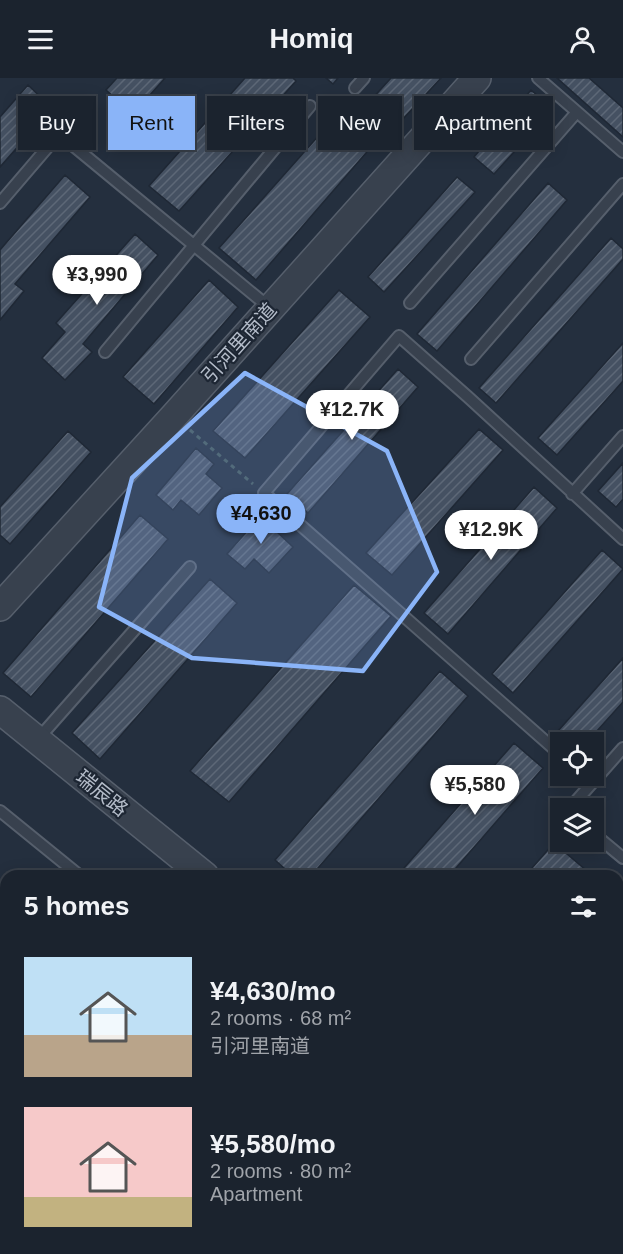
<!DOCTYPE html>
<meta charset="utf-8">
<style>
:root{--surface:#1b232e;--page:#242b36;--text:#f1f3f6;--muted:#a0a4aa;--line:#39404a;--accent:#8ab4f8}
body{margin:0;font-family:Arial,"Noto Sans SC",sans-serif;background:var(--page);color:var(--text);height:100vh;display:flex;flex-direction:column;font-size:22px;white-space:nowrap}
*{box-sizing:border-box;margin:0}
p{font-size:20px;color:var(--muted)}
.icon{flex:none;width:33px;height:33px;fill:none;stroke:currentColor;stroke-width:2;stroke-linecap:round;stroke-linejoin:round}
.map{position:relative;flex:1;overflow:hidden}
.panel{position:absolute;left:0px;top:792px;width:624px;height:384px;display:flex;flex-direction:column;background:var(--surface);border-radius:18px 18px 0 0;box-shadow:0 3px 15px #0003,0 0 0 2px var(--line)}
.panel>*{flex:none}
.top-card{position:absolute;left:18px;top:18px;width:588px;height:54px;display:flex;gap:12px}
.controls{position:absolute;left:550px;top:654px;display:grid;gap:12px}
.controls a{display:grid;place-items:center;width:54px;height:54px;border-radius:0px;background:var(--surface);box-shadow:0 3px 15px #0003,0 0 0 2px var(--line);font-size:30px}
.price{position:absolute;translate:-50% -51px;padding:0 14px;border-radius:21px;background:#fff;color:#222;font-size:20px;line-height:39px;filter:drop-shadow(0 2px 3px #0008)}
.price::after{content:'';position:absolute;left:50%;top:36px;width:18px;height:14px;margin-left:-9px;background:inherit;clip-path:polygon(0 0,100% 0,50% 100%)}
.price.selected{background:var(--accent);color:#111}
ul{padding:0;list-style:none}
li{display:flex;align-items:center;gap:18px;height:150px;padding:0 24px}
li span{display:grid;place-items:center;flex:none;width:168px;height:120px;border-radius:0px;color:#555}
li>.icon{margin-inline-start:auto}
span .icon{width:72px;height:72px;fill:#fffc;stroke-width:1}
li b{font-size:26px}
h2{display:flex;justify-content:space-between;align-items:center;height:72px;padding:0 24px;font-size:26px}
.pill{padding:0 21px;border-radius:0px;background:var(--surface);box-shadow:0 3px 15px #0003,0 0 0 2px var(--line);font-size:21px;line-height:54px}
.pill.selected{background:var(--accent);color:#111}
header{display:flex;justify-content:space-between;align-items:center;height:78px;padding:0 24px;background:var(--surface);font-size:27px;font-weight:700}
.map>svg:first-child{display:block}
</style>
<header><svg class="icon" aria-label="menu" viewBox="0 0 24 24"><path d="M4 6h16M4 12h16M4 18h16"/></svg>Homiq<svg class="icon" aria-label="person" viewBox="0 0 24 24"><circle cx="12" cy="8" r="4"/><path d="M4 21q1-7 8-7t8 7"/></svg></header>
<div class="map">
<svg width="623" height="1176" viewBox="0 0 623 1176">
<defs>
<pattern id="water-rules" width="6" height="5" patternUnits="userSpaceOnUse" patternTransform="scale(1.5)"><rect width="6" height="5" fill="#394c67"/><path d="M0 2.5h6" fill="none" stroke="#53647b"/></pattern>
<pattern id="building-hatch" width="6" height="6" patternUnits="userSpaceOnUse" patternTransform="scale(1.5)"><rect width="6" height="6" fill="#455162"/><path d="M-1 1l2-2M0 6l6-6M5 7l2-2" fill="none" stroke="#5d6877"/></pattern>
</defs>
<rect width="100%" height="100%" fill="#242f3e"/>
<path fill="url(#water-rules)" d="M 0,897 L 6,907 L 6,1017 L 0,1019 Z
M 202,1170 L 371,1170 L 373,1176 L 206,1176 Z"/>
<path fill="url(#building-hatch)" stroke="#1f2835" stroke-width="1.5" d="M 117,0 L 165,0 L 133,36 L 106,12 Z
M 245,0 L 293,0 L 296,3 L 179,133 L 149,108 Z
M 326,0 L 338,0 L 333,6 Z
M 391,0 L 441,0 L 389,56 L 362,32 Z
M 557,0 L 589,0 L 623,30 L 623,59 Z
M 28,7 L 52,30 L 0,89 L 0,39 Z
M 531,12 L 553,31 L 494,96 L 474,79 Z
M 337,37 L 372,68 L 256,202 L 219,170 Z
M 65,97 L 90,119 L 15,206 L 24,213 L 0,242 L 0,172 Z
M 457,99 L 475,114 L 384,214 L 368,199 Z
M 548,105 L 567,122 L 437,273 L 417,256 Z
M 135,156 L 158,177 L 83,266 L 92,274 L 65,302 L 42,280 L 65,254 L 56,245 Z
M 611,160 L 623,171 L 623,181 L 496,325 L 479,310 Z
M 209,202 L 238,229 L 154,326 L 123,299 Z
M 339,212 L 370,239 L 245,380 L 213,353 Z
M 623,265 L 623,303 L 557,377 L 538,360 Z
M 398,291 L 418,309 L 308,435 L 287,416 Z
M 479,351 L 503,372 L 392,497 L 366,475 Z
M 68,353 L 91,374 L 10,466 L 0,457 L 0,429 Z
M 196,370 L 214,386 L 206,396 L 222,410 L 199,437 L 181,422 L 173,432 L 156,417 Z
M 623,385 L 623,421 L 616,429 L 598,413 Z
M 534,409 L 557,430 L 448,556 L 424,535 Z
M 265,433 L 282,448 L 277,454 L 293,469 L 269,495 L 254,481 L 245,491 L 227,476 Z
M 140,437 L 168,461 L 31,619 L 3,595 Z
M 602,472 L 623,491 L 513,615 L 492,596 Z
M 210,501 L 237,525 L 100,681 L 72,655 Z
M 354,507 L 391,538 L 229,724 L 190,693 Z
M 623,580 L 623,624 L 587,664 L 570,664 L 558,653 Z
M 440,593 L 468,618 L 311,798 L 293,798 L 275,782 Z
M 514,665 L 543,690 L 449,798 L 397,798 Z
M 554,765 L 587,793 L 582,798 L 525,798 Z
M 623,848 L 623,908 L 618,914 L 618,853 Z
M 623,996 L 623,1045 L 618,1050 L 618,1001 Z
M 6,1068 L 6,1114 L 0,1121 L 0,1076 Z
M 116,1170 L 155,1170 L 150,1176 L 111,1176 Z
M 440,1170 L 493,1170 L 483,1176 L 431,1176 Z"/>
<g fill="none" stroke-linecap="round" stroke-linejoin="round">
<defs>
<path id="service" d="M 538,0 L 623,74
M 355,10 L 364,0
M 0,125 L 59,56 L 270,230
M 410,225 L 577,34
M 105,274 L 310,28
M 471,281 L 623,106
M 572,416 L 623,358
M 38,661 L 190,489
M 561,677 L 264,415 L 399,258 L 468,319 L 623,461
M 570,730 L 623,670
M 0,733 L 80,798
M 594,756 L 623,780
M 537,1170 L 544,1176"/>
<path id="tertiary" d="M 0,529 L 174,338 L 477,0
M 0,632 L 205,798
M 618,1150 L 623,1154"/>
</defs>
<use href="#service" stroke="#565f6c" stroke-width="14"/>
<use href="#tertiary" stroke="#565f6c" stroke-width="30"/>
<path stroke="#44595c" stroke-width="3" stroke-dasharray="4.5 4.5" stroke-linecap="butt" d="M 190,352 L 253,406"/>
<use href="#service" stroke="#38414e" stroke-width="10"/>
<use href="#tertiary" stroke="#38414e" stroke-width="27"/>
</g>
<path fill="#8ab4f8" fill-opacity="0.2" stroke="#8ab4f8" stroke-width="4.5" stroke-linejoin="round" d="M 245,295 L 387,373 L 437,494 L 363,593 L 192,580 L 99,529 L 132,400 Z"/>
<g text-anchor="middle" stroke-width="4.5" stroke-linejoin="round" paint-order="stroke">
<g font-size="20" fill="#b4bcc9" stroke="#1d2633">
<text transform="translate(239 265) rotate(-48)" y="7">引河里南道</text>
<text transform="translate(102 715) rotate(39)" y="7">瑞辰路</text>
</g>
</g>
</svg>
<div class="controls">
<a><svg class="icon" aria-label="locate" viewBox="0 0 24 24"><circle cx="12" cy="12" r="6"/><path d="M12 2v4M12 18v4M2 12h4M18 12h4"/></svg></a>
<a><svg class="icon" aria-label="layers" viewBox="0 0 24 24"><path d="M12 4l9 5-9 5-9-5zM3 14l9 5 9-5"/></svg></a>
</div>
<b class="price" style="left:97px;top:228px">¥3,990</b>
<b class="price" style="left:352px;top:363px">¥12.7K</b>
<b class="price selected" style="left:261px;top:467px">¥4,630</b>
<b class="price" style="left:491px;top:483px">¥12.9K</b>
<b class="price" style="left:475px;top:738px">¥5,580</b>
<div class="top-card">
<a class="pill">Buy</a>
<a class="pill selected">Rent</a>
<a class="pill">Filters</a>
<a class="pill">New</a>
<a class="pill">Apartment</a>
</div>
<section class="panel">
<h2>5 homes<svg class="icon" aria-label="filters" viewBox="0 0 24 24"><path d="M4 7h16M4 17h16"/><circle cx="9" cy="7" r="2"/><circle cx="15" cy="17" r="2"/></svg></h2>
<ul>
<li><span style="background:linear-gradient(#bfe0f5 65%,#b9a48a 0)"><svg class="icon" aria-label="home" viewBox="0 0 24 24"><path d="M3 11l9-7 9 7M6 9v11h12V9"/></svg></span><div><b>¥4,630/mo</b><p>2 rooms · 68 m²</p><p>引河里南道</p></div></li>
<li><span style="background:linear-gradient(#f6c9c9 75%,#c2b280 0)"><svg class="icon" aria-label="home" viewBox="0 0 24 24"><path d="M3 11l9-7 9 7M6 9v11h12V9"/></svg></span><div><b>¥5,580/mo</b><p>2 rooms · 80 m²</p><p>Apartment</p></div></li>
</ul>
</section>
</div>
